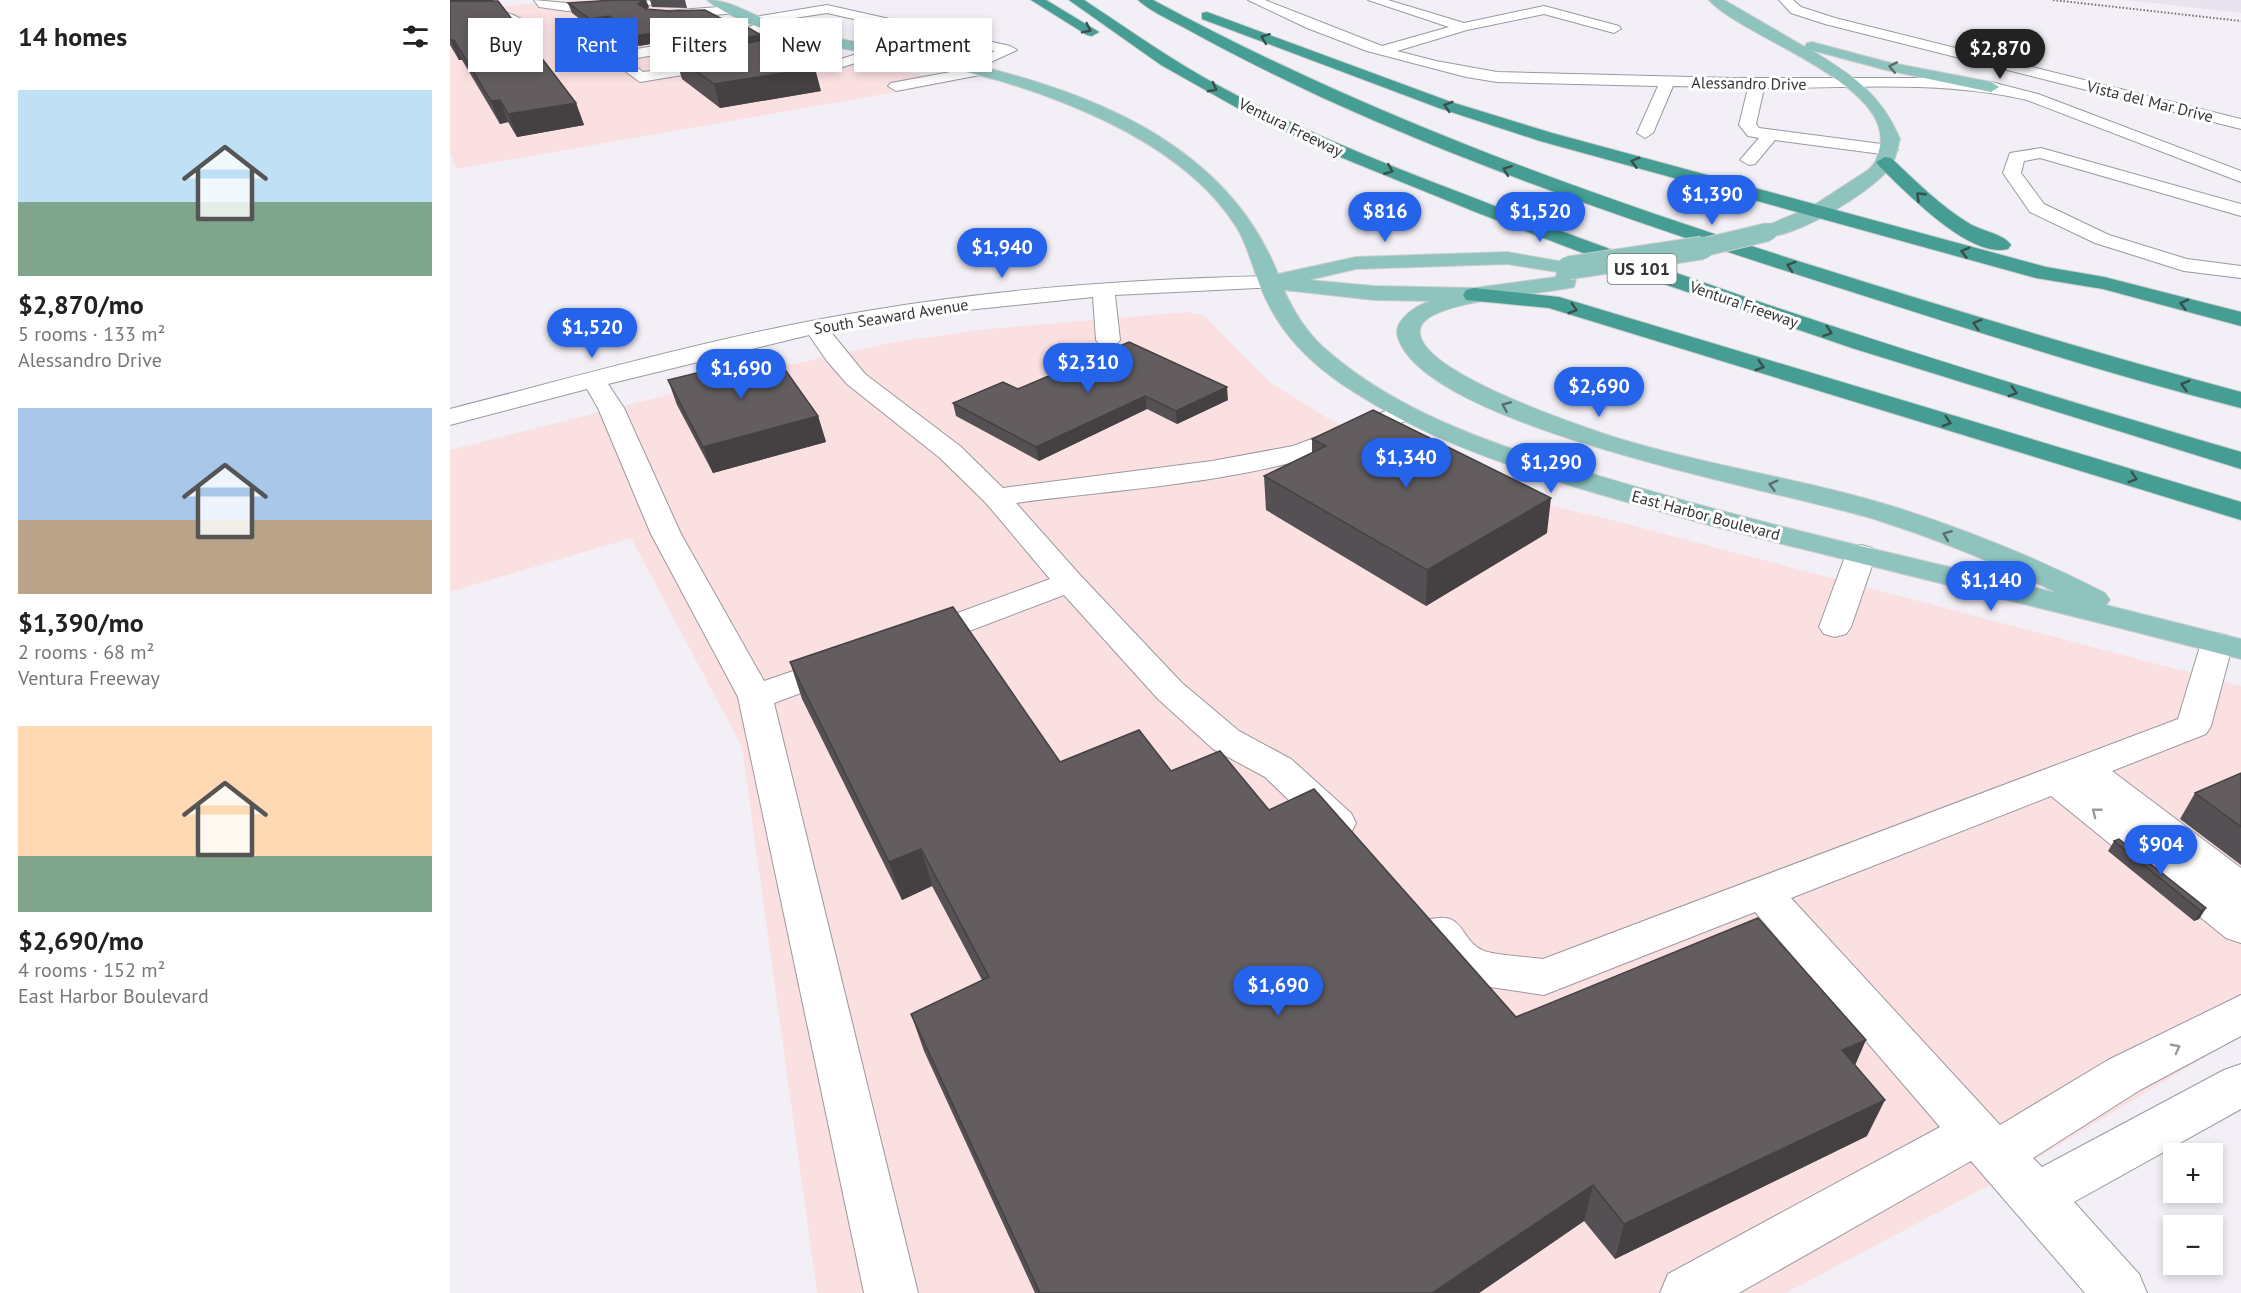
<!DOCTYPE html>
<meta charset="utf-8">
<style>
:root{--surface:#fff;--page:#f2f2f2;--text:#222;--muted:#767676;--accent:#2563eb}
body{margin:0;font-family:"PT Sans",sans-serif;background:var(--page);color:var(--text);height:100vh;display:flex;flex-direction:column;font-size:22px;white-space:nowrap}
*{box-sizing:border-box;margin:0}
p{font-size:20px;color:var(--muted)}
.icon{flex:none;width:33px;height:33px;fill:none;stroke:currentColor;stroke-width:2;stroke-linecap:round;stroke-linejoin:round}
.map{position:relative;flex:1;overflow:hidden}
.drawer{display:flex;flex-direction:column;background:var(--surface);width:450px}
.drawer>*{flex:none}
.guide{position:absolute;left:18px;top:18px;width:570px;height:54px;display:flex;gap:12px}
.fabs{position:absolute;left:1713px;top:1143px;display:grid;gap:12px}
.fabs a{display:grid;place-items:center;width:60px;height:60px;border-radius:0px;background:var(--surface);box-shadow:0 3px 9px #0003;font-size:30px}
.price{position:absolute;translate:-50% -51px;padding:0 14px;border-radius:21px;background:var(--accent);color:#fff;font-size:20px;line-height:39px;filter:drop-shadow(0 2px 3px #0008)}
.price::after{content:'';position:absolute;left:50%;top:36px;width:18px;height:14px;margin-left:-9px;background:inherit;clip-path:polygon(0 0,100% 0,50% 100%)}
.price.current{background:#222;color:#fff}
ul{padding:0;list-style:none}
li{display:grid;align-content:center;gap:12px;height:318px;padding:0 18px}
li span{display:grid;place-items:center;height:186px;border-radius:0px;color:#555}
li>.icon{margin-inline-start:auto}
span .icon{width:108px;height:108px;fill:#fffc;stroke-width:1}
li b{font-size:26px}
h2{display:flex;justify-content:space-between;align-items:center;height:72px;padding:0 18px;font-size:26px}
.pill{padding:0 21px;border-radius:0px;background:var(--surface);box-shadow:0 3px 9px #0003;font-size:21px;line-height:54px}
.pill.current{background:var(--accent);color:#fff}
main{display:flex;flex:1;min-height:0}
.map>svg:first-child{display:block}
</style>
<main>
<section class="drawer">
<h2>14 homes<svg class="icon" aria-label="filters" viewBox="0 0 24 24"><path d="M4 7h16M4 17h16"/><circle cx="9" cy="7" r="2"/><circle cx="15" cy="17" r="2"/></svg></h2>
<ul>
<li><span style="background:linear-gradient(#bfe0f5 60%,#7fa58c 0)"><svg class="icon" aria-label="home" viewBox="0 0 24 24"><path d="M3 11l9-7 9 7M6 9v11h12V9"/></svg></span><div><b>$2,870/mo</b><p>5 rooms · 133 m²</p><p>Alessandro Drive</p></div></li>
<li><span style="background:linear-gradient(#a9c7e8 60%,#b9a48a 0)"><svg class="icon" aria-label="home" viewBox="0 0 24 24"><path d="M3 11l9-7 9 7M6 9v11h12V9"/></svg></span><div><b>$1,390/mo</b><p>2 rooms · 68 m²</p><p>Ventura Freeway</p></div></li>
<li><span style="background:linear-gradient(#ffd9b3 70%,#7fa58c 0)"><svg class="icon" aria-label="home" viewBox="0 0 24 24"><path d="M3 11l9-7 9 7M6 9v11h12V9"/></svg></span><div><b>$2,690/mo</b><p>4 rooms · 152 m²</p><p>East Harbor Boulevard</p></div></li>
</ul>
</section>
<div class="map">
<svg width="1791" height="1293" viewBox="0 0 1791 1293">
<rect width="100%" height="100%" fill="#f3eff6"/>
<path fill="#fbe0e2" d="M 123,0 L 219,0 L 253,20 L 324,43 L 503,82 L 7,169 L 0,154 L 0,11 Z
M 738,312 L 755,316 L 819,382 L 884,422 L 1024,487 L 1173,523 L 1791,686 L 1791,1035 L 1564,1172 L 1336,1293 L 367,1293 L 292,747 L 181,538 L 0,592 L 0,450 L 316,370 L 445,342 L 537,329 Z"/>
<path fill="#e9e2ef" d="M 1676,0 L 1791,0 L 1791,13 L 1705,3 Z"/>
<g fill="none" stroke-linecap="round" stroke-linejoin="round">
<defs>
<path id="minor" d="M 84,0 L 117,3 L 217,0 L 211,4 L 117,11 L 89,7 Z
M 798,0 L 815,0 L 932,46 L 999,27 L 918,0 L 938,0 L 1014,23 L 1094,6 L 1169,26 L 1171,29 L 1164,33 L 1094,14 L 1017,30 L 947,51 L 986,61 L 1047,72 L 1281,78 L 1482,78 L 1541,82 L 1588,94 L 1791,171 L 1791,182 L 1577,100 C 1492,80 1401,88 1314,88 L 1306,124 L 1309,128 L 1439,145 L 1448,150 L 1439,155 L 1325,140 L 1305,164 L 1299,165 L 1290,160 L 1309,138 L 1298,136 L 1289,125 L 1298,88 L 1223,86 L 1203,133 L 1195,138 L 1187,133 L 1208,86 L 1047,82 L 1016,77 L 917,51 L 857,28 Z
M 1329,0 L 1343,0 L 1351,7 L 1385,18 L 1791,119 L 1791,129 L 1375,24 L 1341,13 Z
M 377,5 L 560,46 L 567,50 L 530,67 L 537,71 L 535,74 L 446,91 L 438,86 L 441,83 L 511,70 L 511,64 L 545,51 L 377,13 L 325,21 L 330,25 L 328,28 L 262,44 L 177,60 L 193,72 L 280,61 L 282,64 L 275,68 L 190,82 L 160,60 L 175,51 L 262,36 L 313,23 L 304,23 L 304,17 Z
M 282,6 L 289,10 L 287,13 L 216,19 L 209,15 L 216,11 Z
M 27,9 C 54,8 74,16 91,37 L 89,40 C 74,44 64,21 49,17 C 36,14 17,23 7,14 L 14,10 Z
M 431,46 L 438,50 L 436,53 L 393,67 L 386,63 L 388,60 Z
M 1591,148 L 1791,204 L 1791,216 L 1590,158 L 1574,161 L 1571,173 L 1594,204 L 1659,235 L 1737,259 L 1791,266 L 1791,278 L 1734,271 L 1645,243 L 1580,212 L 1553,173 L 1560,153 Z
M 819,276 L 827,277 L 830,282 L 827,287 L 665,295 L 670,340 L 666,345 L 650,345 L 646,340 L 643,297 L 478,314 L 380,331 L 415,374 L 510,446 L 553,488 L 762,461 L 843,446 L 944,408 L 953,405 L 962,408 L 966,413 L 962,418 C 927,433 892,449 855,459 C 762,485 662,490 566,503 L 630,575 L 732,683 L 789,731 L 841,759 L 901,813 L 906,823 L 901,833 L 887,837 L 873,833 L 815,777 L 763,749 L 708,699 L 614,595 L 485,644 L 473,647 L 461,644 L 457,637 L 461,630 L 600,579 L 536,503 L 490,458 L 397,384 L 377,361 L 359,335 L 158,384 L 174,408 L 231,534 L 314,681 L 390,655 L 402,658 L 407,666 L 402,674 L 324,703 L 468,1293 L 414,1293 L 288,697 L 201,534 L 148,408 L 137,389 L 0,425 L 0,409 C 140,373 280,333 423,310 C 554,288 686,279 819,276 Z
M 1411,545 L 1422,548 L 1426,554 L 1401,627 L 1396,634 L 1385,637 L 1374,634 L 1369,627 L 1396,554 L 1400,548 Z
M 1767,633 L 1779,636 L 1783,643 L 1761,726 L 1756,734 L 1662,771 L 1791,868 L 1791,943 L 1776,938 L 1601,796 L 1341,898 L 1550,1125 L 1658,1060 L 1791,995 L 1791,1036 L 1690,1090 L 1583,1158 L 1592,1167 L 1774,1070 L 1791,1064 L 1791,1109 L 1624,1202 L 1689,1274 L 1697,1293 L 1635,1293 L 1521,1161 L 1289,1293 L 1210,1293 L 1218,1274 L 1490,1127 L 1305,912 L 1094,995 L 1020,984 L 1005,978 L 975,945 L 969,933 L 975,921 C 1015,908 1008,938 1032,950 C 1041,955 1080,957 1093,959 L 1728,719 L 1751,643 L 1755,636 Z"/>
<path id="major" d="M 257,0 C 280,0 298,13 320,21 C 337,27 355,32 372,35 C 411,44 450,49 488,57 C 622,84 774,136 828,274 L 906,257 L 1057,252 L 1125,264 L 1129,268 L 1124,287 C 1095,294 983,300 971,326 C 954,368 1134,427 1164,437 C 1257,466 1355,479 1448,508 C 1520,531 1589,559 1655,593 L 1660,600 L 1656,605 L 1791,639 L 1791,659 C 1648,622 1505,587 1361,551 C 1285,533 1210,512 1135,490 C 1055,465 975,438 904,392 C 861,365 827,332 809,283 C 802,265 797,245 787,228 C 761,186 719,155 677,132 C 618,101 554,79 489,66 C 420,51 312,43 257,0 ZM 1057,264 L 1107,272 L 1106,277 L 1024,288 L 924,286 L 859,280 L 906,269 ZM 834,290 L 924,300 L 980,301 C 966,306 942,320 948,338 C 978,429 1334,491 1427,520 C 1489,540 1549,564 1607,593 C 1465,558 1321,527 1180,485 C 1074,454 956,422 872,346 C 855,330 844,312 834,290 Z
M 1259,0 L 1274,0 L 1355,47 L 1357,43 L 1362,42 L 1437,62 L 1541,82 L 1549,87 L 1541,92 L 1436,70 L 1361,50 C 1402,75 1431,93 1450,139 C 1447,149 1446,161 1439,169 C 1421,192 1339,243 1311,236 L 1308,232 L 1311,228 L 1361,207 L 1418,170 C 1425,164 1427,159 1429,150 C 1449,85 1291,37 1259,0 Z"/>
<path id="highway" d="M 581,0 L 596,0 L 649,32 L 642,36 L 637,35 Z
M 619,0 L 634,0 C 679,30 723,61 771,87 C 870,141 977,180 1082,220 C 1315,309 1553,382 1791,452 L 1791,469 L 1402,348 L 1214,284 L 1028,213 L 873,150 L 798,114 L 711,65 Z
M 688,0 L 703,0 C 916,115 1137,195 1367,267 C 1507,311 1648,354 1791,392 L 1791,408 C 1657,374 1525,331 1393,289 C 1216,233 1040,174 871,97 C 824,75 778,52 733,27 C 718,19 700,11 688,0 Z
M 757,12 L 1001,102 L 1102,133 L 1596,267 L 1654,277 L 1791,312 L 1791,326 L 1653,289 L 1586,278 L 1090,141 L 989,108 L 752,19 L 752,13 Z
M 1435,157 L 1441,158 C 1467,182 1490,206 1520,224 C 1532,231 1554,234 1561,245 L 1558,249 C 1519,259 1455,191 1429,166 L 1426,162 Z
M 1024,288 L 1109,297 L 1791,502 L 1791,520 L 1099,308 L 1016,300 L 1013,295 L 1016,290 Z"/>
</defs>
<use href="#minor" stroke="#9b989e" stroke-width="2"/>
<use href="#major" stroke="#cfcecf" stroke-width="2"/>
<use href="#highway" stroke="#cfcecf" stroke-width="2"/>
<use href="#minor" fill="#fff" fill-rule="evenodd"/>
<use href="#major" fill="#8fc4be" fill-rule="evenodd"/>
<use href="#highway" fill="#459d93" fill-rule="evenodd"/>
<path stroke="#727073" stroke-width="2" stroke-dasharray="1.5 2" stroke-linecap="butt" d="M 1603,0 L 1791,21"/>
<defs>
<path id="major-bridge-far1" d="M 1246,249 L 1318,232"/>
<path id="major-bridge" d="M 1118,268 L 1252,248"/>
</defs>
<use href="#major-bridge-far1" stroke="#cfcecf" stroke-width="20" stroke-linecap="butt"/>
<use href="#major-bridge" stroke="#cfcecf" stroke-width="25" stroke-linecap="butt"/>
<use href="#major-bridge-far1" stroke="#8fc4be" stroke-width="18"/>
<use href="#major-bridge" stroke="#8fc4be" stroke-width="23"/>
</g>
<path fill="#555053" d="M 0,0 L 43,0 L 126,103 L 134,125 L 67,137 L 58,122 L 50,124 L 12,60 L 9,60 L 0,45 Z
M 200,0 L 235,0 L 237,8 L 202,7 Z
M 118,3 L 199,7 L 197,9 L 274,20 L 276,25 L 311,35 L 312,41 L 371,91 L 270,108 L 232,79 L 228,66 L 217,67 L 204,57 L 200,44 L 189,46 L 162,26 L 143,29 L 122,13 Z
M 218,380 L 368,416 L 376,442 L 263,473 L 227,405 Z
M 568,389 L 778,400 L 727,424 L 697,409 L 589,461 L 506,416 L 503,403 Z
M 862,439 L 1097,533 L 976,606 L 816,510 L 814,476 L 862,453 Z
M 340,662 L 610,762 L 721,771 L 819,810 L 1066,1017 L 1405,1065 L 1417,1136 L 1165,1259 L 1134,1221 L 1029,1293 L 585,1293 L 474,1051 L 461,1014 L 532,980 L 482,886 L 452,900 L 352,699 Z
M 1791,773 L 1791,865 L 1730,819 L 1745,793 Z
M 1664,841 L 1756,908 L 1749,919 L 1744,921 L 1658,851 Z"/>
<path fill="#454143" d="M 0,0 L 43,0 L 46,6 L 0,10 Z
M 193,0 L 196,0 L 199,7 L 191,14 L 188,4 Z
M 159,16 L 162,26 L 143,29 L 140,19 Z
M 274,20 L 277,30 L 198,40 L 200,44 L 189,46 L 186,36 Z
M 311,35 L 315,51 L 225,56 L 228,66 L 217,67 L 212,50 Z
M 1,40 L 4,40 L 12,60 L 9,60 Z
M 365,68 L 371,91 L 270,108 L 264,84 Z
M 50,100 L 58,122 L 50,124 L 41,101 Z
M 126,103 L 134,125 L 67,137 L 58,114 Z
M 777,387 L 778,400 L 727,424 L 726,411 Z
M 695,396 L 697,409 L 589,461 L 586,447 Z
M 368,416 L 376,442 L 263,473 L 253,447 Z
M 1101,498 L 1097,533 L 976,606 L 977,570 Z
M 471,849 L 482,886 L 452,900 L 439,862 Z
M 1756,908 L 1749,919 L 1744,921 L 1751,911 Z
M 1416,1040 L 1400,1077 L 1392,1050 Z
M 1435,1100 L 1417,1136 L 1165,1259 L 1174,1224 Z
M 1143,1185 L 1134,1221 L 1029,1293 L 982,1293 Z"/>
<path fill="#635d60" stroke="#454143" stroke-width="1.5" d="M 164,0 L 193,0 L 188,4 L 196,9 L 220,11 L 255,10 L 274,20 L 186,36 L 159,16 L 140,19 L 118,3 Z
M 0,1 L 48,1 L 126,103 L 58,114 L 50,100 L 41,101 L 4,40 L 1,40 L 0,39 Z
M 288,22 L 311,35 L 212,50 L 198,40 L 258,30 Z
M 325,38 L 365,68 L 264,84 L 225,56 Z
M 679,342 L 777,387 L 726,411 L 695,396 L 586,447 L 503,403 L 553,382 L 568,389 Z
M 324,354 L 368,416 L 253,447 L 218,380 Z
M 923,410 L 1101,498 L 977,570 L 814,476 L 876,446 L 862,439 Z
M 503,607 L 610,762 L 689,730 L 721,771 L 770,751 L 819,810 L 864,789 L 1066,1017 L 1308,918 L 1416,1040 L 1392,1050 L 1435,1100 L 1174,1224 L 1143,1185 L 982,1293 L 590,1293 L 461,1014 L 539,977 L 471,849 L 439,862 L 340,662 Z
M 1791,773 L 1791,827 L 1745,793 Z
M 1669,839 L 1756,908 L 1751,911 L 1664,841 Z"/>
<defs><path id="oneway-chevron" d="M-2-3.5L2.5 0L-2 3.5" fill="none" stroke-width="1.6" stroke-linecap="round" stroke-linejoin="round" transform="scale(1.5)"/></defs>
<g stroke="#394e4d">
<use href="#oneway-chevron" transform="translate(637 29) rotate(26)"/>
<use href="#oneway-chevron" transform="translate(815 38) rotate(-159)"/>
<use href="#oneway-chevron" transform="translate(763 88) rotate(28)"/>
<use href="#oneway-chevron" transform="translate(998 106) rotate(-162)"/>
<use href="#oneway-chevron" transform="translate(1185 162) rotate(-165)"/>
<use href="#oneway-chevron" transform="translate(939 170) rotate(22)"/>
<use href="#oneway-chevron" transform="translate(1057 170) rotate(-159)"/>
<use href="#oneway-chevron" transform="translate(1470 196) rotate(-136)"/>
<use href="#oneway-chevron" transform="translate(1515 252) rotate(-165)"/>
<use href="#oneway-chevron" transform="translate(1341 266) rotate(-162)"/>
<use href="#oneway-chevron" transform="translate(1734 304) rotate(-165)"/>
<use href="#oneway-chevron" transform="translate(1123 309) rotate(17)"/>
<use href="#oneway-chevron" transform="translate(1527 324) rotate(-163)"/>
<use href="#oneway-chevron" transform="translate(1378 332) rotate(19)"/>
<use href="#oneway-chevron" transform="translate(1310 366) rotate(17)"/>
<use href="#oneway-chevron" transform="translate(1735 385) rotate(-164)"/>
<use href="#oneway-chevron" transform="translate(1563 392) rotate(17)"/>
<use href="#oneway-chevron" transform="translate(1497 422) rotate(17)"/>
<use href="#oneway-chevron" transform="translate(1683 478) rotate(17)"/>
</g>
<g stroke="#596e6c">
<use href="#oneway-chevron" transform="translate(1443 67) rotate(-169)"/>
<use href="#oneway-chevron" transform="translate(1056 406) rotate(-157)"/>
<use href="#oneway-chevron" transform="translate(1323 485) rotate(-165)"/>
<use href="#oneway-chevron" transform="translate(1497 535) rotate(-159)"/>
</g>
<g stroke="#9a9a9a">
<use href="#oneway-chevron" transform="translate(1646 812) rotate(-142)"/>
<use href="#oneway-chevron" transform="translate(1726 1048) rotate(-28)"/>
</g>
<g text-anchor="middle" stroke-width="6" stroke-linejoin="round" paint-order="stroke">
<g font-size="16" fill="#353436" stroke="#fefefe">
<text transform="translate(1299 83) rotate(1)" y="6">Alessandro Drive</text>
<text transform="translate(1700 101) rotate(14)" y="6">Vista del Mar Drive</text>
<text transform="translate(841 127) rotate(26)" y="6">Ventura Freeway</text>
<text transform="translate(1294 304) rotate(19)" y="6">Ventura Freeway</text>
<text transform="translate(441 316) rotate(-9)" y="6">South Seaward Avenue</text>
<text transform="translate(1256 515) rotate(15)" y="6">East Harbor Boulevard</text>
</g>
<rect fill="#fefefe" stroke="#717172" stroke-width="1.5" x="1157.5" y="254" width="69" height="30" rx="4.5"/>
<g font-size="18" font-weight="bold" fill="#353436">
<text x="1192" y="275">US 101</text>
</g>
</g>
</svg>
<div class="fabs">
<a>+</a>
<a>−</a>
</div>
<b class="price current" style="left:1550px;top:80px">$2,870</b>
<b class="price" style="left:1262px;top:226px">$1,390</b>
<b class="price" style="left:935px;top:243px">$816</b>
<b class="price" style="left:1090px;top:243px">$1,520</b>
<b class="price" style="left:552px;top:279px">$1,940</b>
<b class="price" style="left:142px;top:359px">$1,520</b>
<b class="price" style="left:638px;top:394px">$2,310</b>
<b class="price" style="left:291px;top:400px">$1,690</b>
<b class="price" style="left:1149px;top:418px">$2,690</b>
<b class="price" style="left:956px;top:489px">$1,340</b>
<b class="price" style="left:1101px;top:494px">$1,290</b>
<b class="price" style="left:1541px;top:612px">$1,140</b>
<b class="price" style="left:1711px;top:876px">$904</b>
<b class="price" style="left:828px;top:1017px">$1,690</b>
<div class="guide">
<a class="pill">Buy</a>
<a class="pill current">Rent</a>
<a class="pill">Filters</a>
<a class="pill">New</a>
<a class="pill">Apartment</a>
</div>
</div>
</main>
